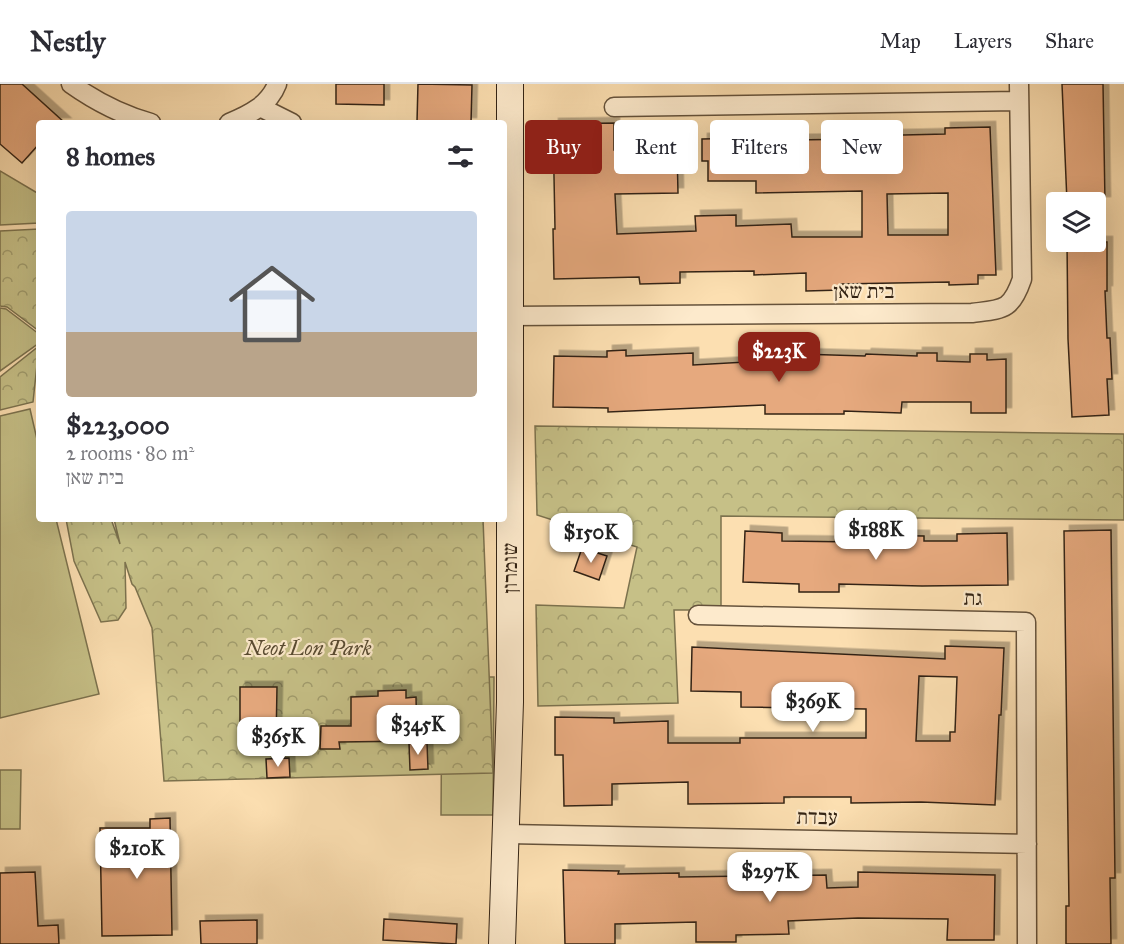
<!DOCTYPE html>
<meta charset="utf-8">
<style>
:root{--surface:#fff;--page:#f7f7f7;--text:#2b2b33;--muted:#7c7c81;--line:#e1e1e2;--accent:#8f2418}
body{margin:0;font-family:"IM FELL Great Primer","Frank Ruhl Libre",serif;background:var(--page);color:var(--text);height:100vh;display:flex;flex-direction:column;font-size:22px;white-space:nowrap}
*{box-sizing:border-box;margin:0}
p{font-size:20px;color:var(--muted)}
.icon{flex:none;width:33px;height:33px;fill:none;stroke:currentColor;stroke-width:2;stroke-linecap:round;stroke-linejoin:round}
.map{position:relative;flex:1;overflow:hidden}
.drawer{position:absolute;left:36px;top:36px;width:471px;height:402px;display:flex;flex-direction:column;background:var(--surface);border-radius:6px;box-shadow:0 6px 24px #0002}
.drawer>*{flex:none}
.banner{position:absolute;left:525px;top:36px;width:508px;height:54px;display:flex;gap:12px}
.buttons{position:absolute;left:1046px;top:108px;display:grid;gap:12px}
.buttons a{display:grid;place-items:center;width:60px;height:60px;border-radius:6px;background:var(--surface);box-shadow:0 6px 24px #0002;font-size:30px}
.price{position:absolute;translate:-50% -51px;padding:0 14px;border-radius:12px;background:#fff;color:#222;font-size:20px;line-height:39px;filter:drop-shadow(0 2px 3px #0008)}
.price::after{content:'';position:absolute;left:50%;top:36px;width:18px;height:14px;margin-left:-9px;background:inherit;clip-path:polygon(0 0,100% 0,50% 100%)}
.price.current{background:var(--accent);color:#fff}
ul{padding:0;list-style:none}
li{display:grid;align-content:center;gap:12px;height:318px;padding:0 30px}
li+li{border-top:2px solid var(--line)}
li span{display:grid;place-items:center;height:186px;border-radius:6px;color:#555}
li>.icon{margin-inline-start:auto}
span .icon{width:108px;height:108px;fill:#fffc;stroke-width:1}
li b{font-size:26px}
h2{display:flex;justify-content:space-between;align-items:center;height:72px;padding:0 30px;font-size:26px}
.pill{padding:0 21px;border-radius:6px;background:var(--surface);box-shadow:0 6px 24px #0002;font-size:21px;line-height:54px}
.pill.current{background:var(--accent);color:#fff}
header{display:flex;align-items:center;gap:36px;box-sizing:border-box;height:84px;padding:0 30px;background:var(--surface);border-bottom:2px solid var(--line)}
header strong{font-size:28px}
nav{display:flex;gap:33px;margin-inline-start:auto;font-size:21px}
.map>svg:first-child{display:block}
</style>
<header>
<strong>Nestly</strong>
<nav><a>Map</a><a>Layers</a><a>Share</a></nav>
</header>
<div class="map">
<svg width="1124" height="860" viewBox="0 0 1124 860">
<defs>
<pattern id="forest-crowns" width="20" height="18" patternUnits="userSpaceOnUse" patternTransform="scale(1.5)"><rect width="20" height="18" fill="#c6c087"/><path d="M2 6a3 3 0 1 1 6 0M12 15a3 3 0 1 1 6 0" fill="none" stroke="#a19c6d"/></pattern>
<filter id="shadow"><feDropShadow dx="5.5" dy="-5.5" stdDeviation="0" flood-color="#0004"/></filter>
</defs>
<rect width="100%" height="100%" fill="#fcdfb1"/>
<filter id="stains"><feTurbulence type="fractalNoise" baseFrequency=".00333" numOctaves="4"/><feColorMatrix values="0 0 0 0 .2 0 0 0 0 .09 0 0 0 0 .02 0 0 0 .5 -.17"/></filter>
<radialGradient id="worn" r=".72"><stop offset=".6" stop-color="#630" stop-opacity="0"/><stop offset="1" stop-color="#630" stop-opacity=".3"/></radialGradient>
<path fill="#c6c087" stroke="#7c724e" stroke-width="1.5" d="M 0,87 L 39,110 L 39,139 L 0,141 Z
M 0,224 L 6,225 L 39,250 L 39,259 L 0,287 Z
M 30,325 L 39,364 L 39,435 L 56,435 L 99,610 L 0,634 L 0,332 Z
M 442,593 L 494,593 L 493,731 L 441,731 Z
M 0,686 L 21,686 L 20,745 L 0,745 Z"/>
<path fill="url(#forest-crowns)" stroke="#7c724e" stroke-width="1.5" d="M 39,145 L 39,247 L 7,223 L 0,222 L 0,147 Z
M 39,262 L 33,318 L 0,326 L 0,293 Z
M 535,342 L 1124,350 L 1124,436 L 721,432 L 721,526 L 674,526 L 678,619 L 538,622 L 536,521 L 624,524 L 637,463 L 537,431 Z
M 66,435 L 111,435 L 120,460 L 114,435 L 483,435 L 493,689 L 164,697 L 152,544 L 135,503 L 132,500 L 125,478 L 126,524 L 118,536 L 101,538 L 74,477 Z"/>
<path fill="#e6a97e" stroke="#332314" stroke-width="1.5" fill-rule="evenodd" filter="url(#shadow)" d="M 0,0 L 22,0 L 65,39 L 39,39 L 39,60 L 22,79 L 0,60 Z
M 336,0 L 384,0 L 384,21 L 336,20 Z
M 418,0 L 472,1 L 471,39 L 417,38 Z
M 1062,0 L 1103,0 L 1105,118 L 1067,118 Z
M 614,39 L 614,66 L 677,65 L 678,109 L 615,110 L 617,150 L 696,147 L 695,132 L 736,131 L 736,142 L 791,140 L 792,153 L 862,153 L 862,107 L 756,109 L 756,97 L 708,97 L 708,77 L 702,77 L 702,55 L 793,53 L 793,56 L 861,55 L 861,52 L 945,50 L 945,44 L 990,43 L 996,191 L 978,191 L 978,200 L 949,201 L 949,198 L 841,200 L 841,206 L 806,207 L 806,189 L 754,191 L 754,187 L 680,188 L 680,199 L 640,200 L 639,193 L 554,195 L 553,145 L 555,145 L 553,40 ZM 948,109 L 948,151 L 888,151 L 887,110 Z
M 1067,158 L 1107,158 L 1107,207 L 1105,207 L 1107,254 L 1110,254 L 1112,295 L 1107,295 L 1109,331 L 1072,333 L 1068,255 Z
M 626,266 L 626,272 L 693,269 L 693,281 L 765,277 L 766,269 L 865,272 L 866,270 L 917,272 L 917,269 L 937,269 L 937,277 L 970,278 L 970,270 L 987,270 L 987,276 L 1006,275 L 1006,329 L 971,329 L 971,318 L 902,318 L 901,329 L 844,327 L 844,330 L 765,330 L 765,321 L 608,328 L 608,324 L 553,323 L 554,272 L 607,273 L 607,267 Z
M 1111,446 L 1115,794 L 1110,794 L 1111,860 L 1066,860 L 1066,822 L 1069,822 L 1064,447 Z
M 745,447 L 782,449 L 782,457 L 858,458 L 858,451 L 924,452 L 924,457 L 957,457 L 957,450 L 1007,449 L 1008,501 L 922,502 L 839,500 L 839,508 L 799,508 L 799,500 L 743,498 Z
M 582,464 L 607,472 L 599,496 L 574,487 Z
M 945,562 L 1004,564 L 1001,631 L 999,631 L 995,721 L 921,718 L 851,719 L 851,713 L 784,713 L 784,719 L 688,720 L 688,698 L 612,700 L 612,721 L 564,722 L 563,671 L 555,671 L 555,633 L 614,634 L 614,639 L 668,637 L 668,659 L 740,659 L 740,654 L 866,654 L 866,625 L 741,623 L 741,608 L 691,607 L 692,563 L 945,575 ZM 919,592 L 957,593 L 955,648 L 950,648 L 950,657 L 916,657 Z
M 240,603 L 277,603 L 276,659 L 240,658 Z
M 406,606 L 406,614 L 416,613 L 417,657 L 339,658 L 340,665 L 320,665 L 321,642 L 351,642 L 351,613 L 378,612 L 378,607 Z
M 409,659 L 427,659 L 428,685 L 410,686 Z
M 289,674 L 290,693 L 267,694 L 266,675 Z
M 170,734 L 172,851 L 102,852 L 100,744 L 150,744 L 150,735 Z
M 563,786 L 619,787 L 618,790 L 679,789 L 679,793 L 826,791 L 827,804 L 858,803 L 858,788 L 995,791 L 994,856 L 947,856 L 948,835 L 858,834 L 788,837 L 789,850 L 736,851 L 736,858 L 696,858 L 696,838 L 615,840 L 615,860 L 565,860 Z
M 35,788 L 38,842 L 58,841 L 59,860 L 0,860 L 0,789 Z
M 384,835 L 457,840 L 456,860 L 383,856 Z
M 257,836 L 257,860 L 201,860 L 200,837 Z"/>
<g fill="none" stroke-linecap="round" stroke-linejoin="round">
<defs>
<path id="street" d="M 71,0 C 95,17 122,31 151,39
M 260,23 L 292,39
M 614,23 L 1019,17
M 229,39 C 249,31 269,21 277,0
M 510,232 L 972,229 C 1003,225 1011,227 1022,195 L 1019,0
M 698,531 L 1026,538 L 1027,860
M 507,750 L 1027,760"/>
<path id="secondary" d="M 502,860 L 510,618 L 510,0"/>
</defs>
<use href="#street" stroke="#65523b" stroke-width="21"/>
<use href="#secondary" stroke="#332314" stroke-width="28"/>
<use href="#street" stroke="#fdeacc" stroke-width="18"/>
<use href="#secondary" stroke="#fdeacc" stroke-width="26"/>
</g>
<g text-anchor="middle" stroke-width="4.5" stroke-linejoin="round" paint-order="stroke">
<g font-size="21" fill="#332314" stroke="#fdeacc">
<text x="864" y="214">בית שאן</text>
<text transform="translate(510 484) rotate(-90)" y="7">שומרון</text>
<text transform="translate(973 514) rotate(1)" y="7">גת</text>
<text transform="translate(817 733) rotate(1)" y="7">עבדת</text>
</g>
<g font-size="21" font-style="italic" fill="#584a31" stroke="#fdeacc">
<text x="308" y="571">Neot Lon Park</text>
</g>
</g>
<rect width="100%" height="100%" filter="url(#stains)"/>
<rect width="100%" height="100%" fill="url(#worn)"/>
</svg>
<div class="buttons">
<a><svg class="icon" aria-label="layers" viewBox="0 0 24 24"><path d="M12 4l9 5-9 5-9-5zM3 14l9 5 9-5"/></svg></a>
</div>
<b class="price current" style="left:779px;top:299px">$223K</b>
<b class="price" style="left:876px;top:477px">$188K</b>
<b class="price" style="left:591px;top:480px">$150K</b>
<b class="price" style="left:813px;top:649px">$369K</b>
<b class="price" style="left:418px;top:672px">$345K</b>
<b class="price" style="left:278px;top:684px">$365K</b>
<b class="price" style="left:137px;top:796px">$210K</b>
<b class="price" style="left:770px;top:819px">$297K</b>
<div class="banner">
<a class="pill current">Buy</a>
<a class="pill">Rent</a>
<a class="pill">Filters</a>
<a class="pill">New</a>
</div>
<section class="drawer">
<h2>8 homes<svg class="icon" aria-label="filters" viewBox="0 0 24 24"><path d="M4 7h16M4 17h16"/><circle cx="9" cy="7" r="2"/><circle cx="15" cy="17" r="2"/></svg></h2>
<ul>
<li><span style="background:linear-gradient(#c9d6e8 65%,#b9a48a 0)"><svg class="icon" aria-label="home" viewBox="0 0 24 24"><path d="M3 11l9-7 9 7M6 9v11h12V9"/></svg></span><div><b>$223,000</b><p>2 rooms · 80 m²</p><p>בית שאן</p></div></li>
</ul>
</section>
</div>
